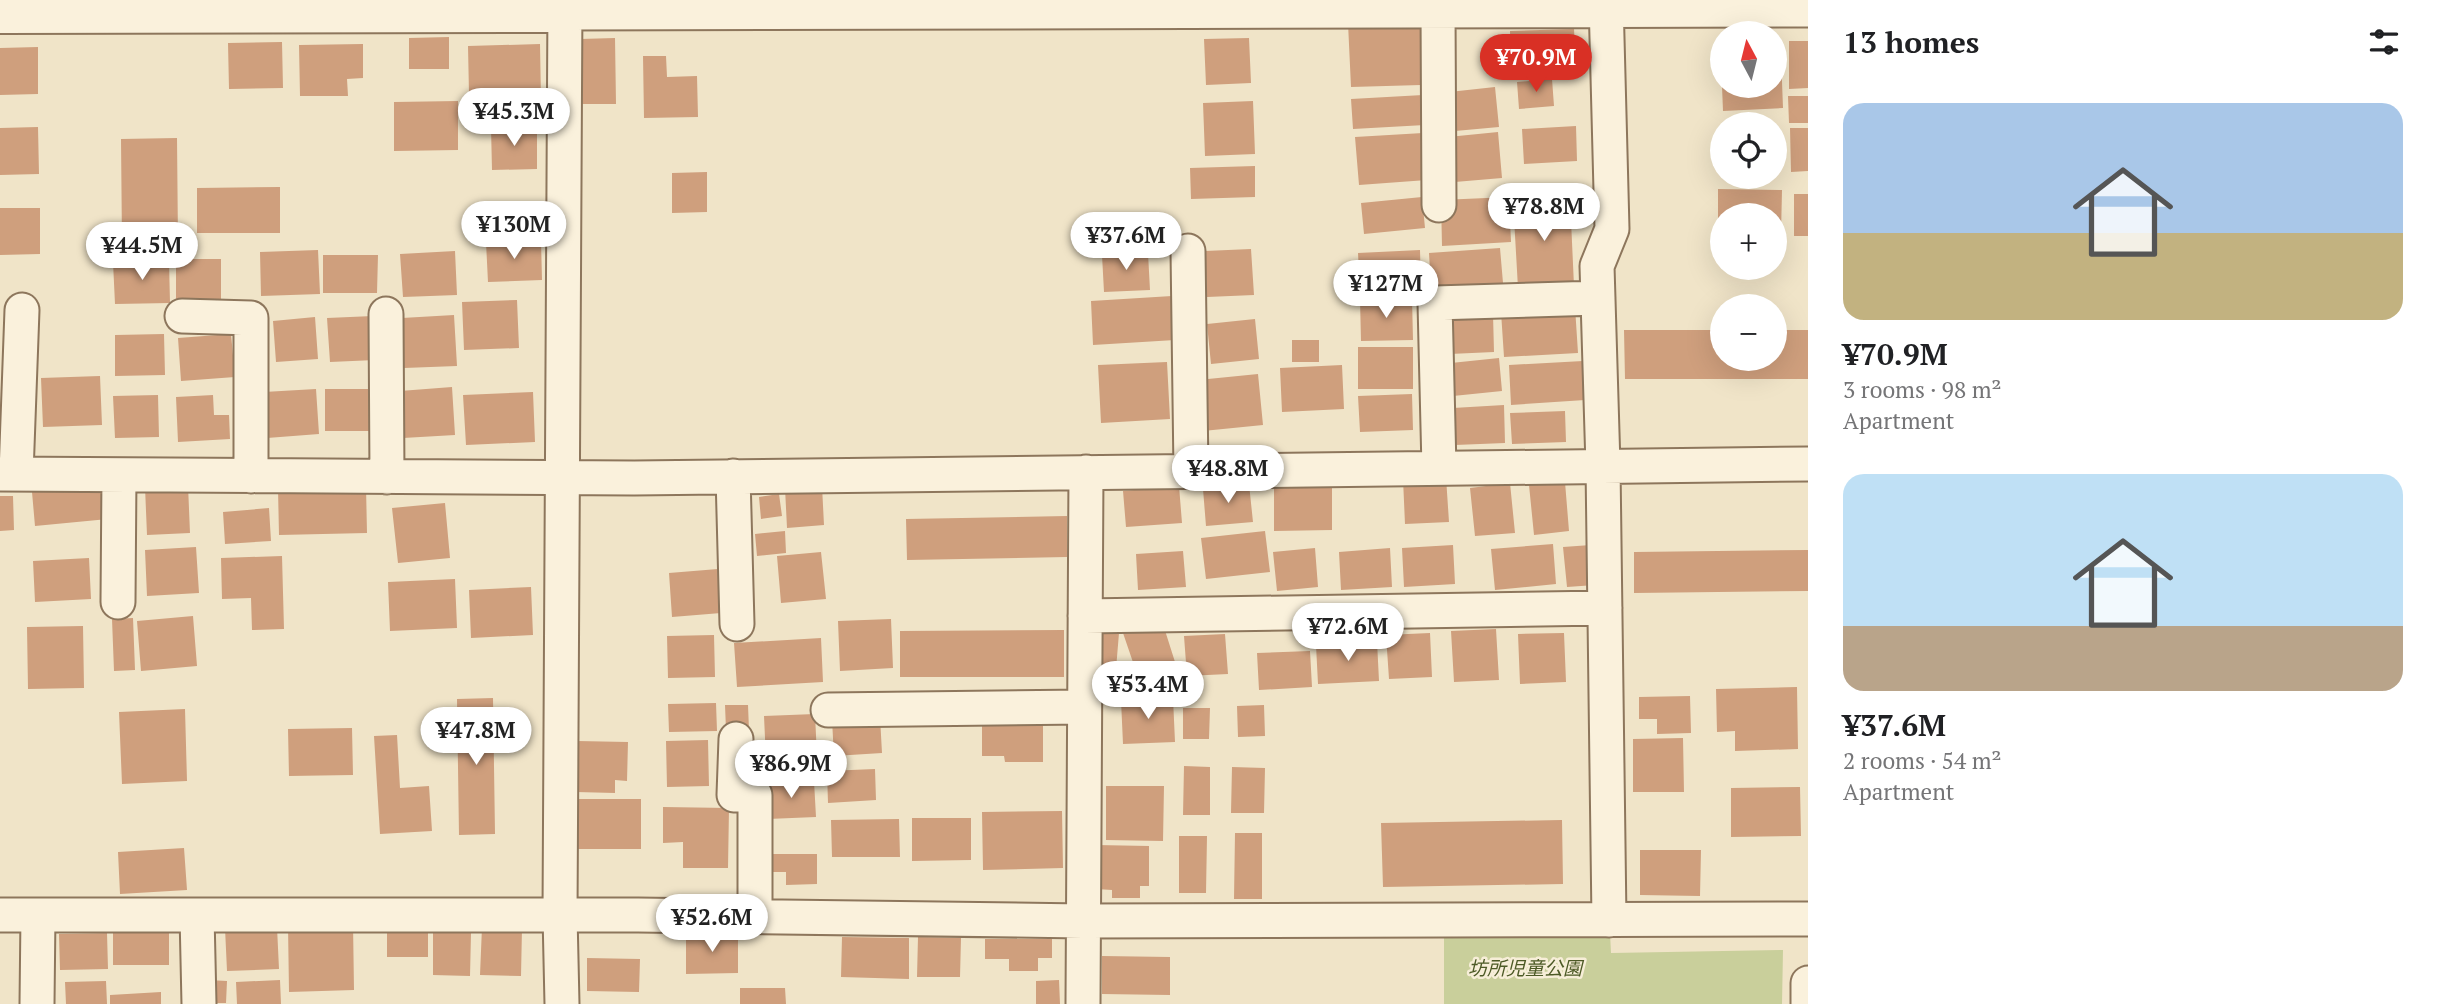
<!DOCTYPE html>
<meta charset="utf-8">
<style>
:root{--surface:#fff;--page:#f6f6f6;--text:#202124;--muted:#757577;--accent:#d93025}
body{margin:0;font-family:"PT Serif","Noto Sans JP",serif;background:var(--page);color:var(--text);height:100vh;display:flex;flex-direction:column;font-size:26px;white-space:nowrap}
*{box-sizing:border-box;margin:0}
p{font-size:23px;color:var(--muted)}
.icon{flex:none;width:38px;height:38px;fill:none;stroke:currentColor;stroke-width:2;stroke-linecap:round;stroke-linejoin:round}
.map{position:relative;flex:1;overflow:hidden}
.sheet{display:flex;flex-direction:column;background:var(--surface);width:630px}
.sheet>*{flex:none}
.needle{width:46px;rotate:353deg}
.buttons{position:absolute;left:1710px;top:21px;display:grid;gap:14px}
.buttons a{display:grid;place-items:center;width:77px;height:77px;border-radius:50%;background:var(--surface);box-shadow:0 7px 28px #0002;font-size:35px}
.price{position:absolute;translate:-50% -60px;padding:0 16px;border-radius:24px;background:#fff;color:#222;font-size:23px;line-height:46px;filter:drop-shadow(0 2px 4px #0008)}
.price::after{content:'';position:absolute;left:50%;top:42px;width:21px;height:16px;margin-left:-10px;background:inherit;clip-path:polygon(0 0,100% 0,50% 100%)}
.price.active{background:var(--accent);color:#fff}
ul{padding:0;list-style:none}
li{display:grid;align-content:center;gap:14px;height:371px;padding:0 35px}
li span{display:grid;place-items:center;height:217px;border-radius:21px;color:#555}
li>.icon{margin-inline-start:auto}
span .icon{width:126px;height:126px;fill:#fffc;stroke-width:1}
li b{font-size:30px}
h2{display:flex;justify-content:space-between;align-items:center;height:84px;padding:0 35px;font-size:30px}
main{display:flex;flex:1;min-height:0}
.map>svg:first-child{display:block}
</style>
<main>
<div class="map">
<svg width="1808" height="1004" viewBox="0 0 1808 1004">
<rect width="100%" height="100%" fill="#f0e4c8"/>
<path fill="#c9cf9b" d="M 1444,931 L 1610,933 L 1611,953 L 1783,950 L 1782,1004 L 1444,1004 Z"/>
<path fill="#cf9f7d" d="M 1420,20 L 1421,85 L 1351,87 L 1348,23 Z
M 1574,29 L 1576,69 L 1511,70 L 1510,31 Z
M 449,37 L 449,69 L 409,69 L 409,38 Z
M 615,38 L 616,104 L 581,104 L 580,39 Z
M 1249,38 L 1251,83 L 1206,85 L 1204,39 Z
M 1789,41 L 1808,41 L 1808,88 L 1789,89 Z
M 282,42 L 283,88 L 229,89 L 228,43 Z
M 363,44 L 363,78 L 347,79 L 348,96 L 300,96 L 299,45 Z
M 540,44 L 541,100 L 501,100 L 500,94 L 469,94 L 468,46 Z
M 38,47 L 38,94 L 0,95 L 0,48 Z
M 1774,55 L 1781,55 L 1783,108 L 1723,111 L 1722,86 L 1774,86 Z
M 643,56 L 666,56 L 667,77 L 697,76 L 698,117 L 644,118 Z
M 1552,79 L 1554,106 L 1519,109 L 1517,82 Z
M 1495,87 L 1499,127 L 1444,132 L 1440,93 Z
M 1423,95 L 1425,125 L 1353,129 L 1351,99 Z
M 1788,96 L 1808,96 L 1808,123 L 1789,123 Z
M 458,101 L 458,150 L 394,151 L 394,102 Z
M 1253,101 L 1255,154 L 1205,156 L 1203,103 Z
M 537,126 L 537,169 L 492,170 L 491,127 Z
M 1576,126 L 1577,161 L 1524,164 L 1522,129 Z
M 38,127 L 39,174 L 0,175 L 0,128 Z
M 1790,128 L 1808,128 L 1808,171 L 1791,172 Z
M 1498,132 L 1502,178 L 1443,183 L 1438,138 Z
M 1423,133 L 1427,180 L 1359,185 L 1355,137 Z
M 177,138 L 178,243 L 122,244 L 121,139 Z
M 1255,166 L 1255,197 L 1191,199 L 1190,168 Z
M 707,172 L 707,212 L 672,213 L 672,173 Z
M 280,187 L 280,233 L 197,233 L 197,188 Z
M 1718,189 L 1782,190 L 1781,234 L 1774,234 L 1774,215 L 1722,215 L 1722,234 L 1718,234 Z
M 1794,194 L 1808,194 L 1808,236 L 1794,236 Z
M 1422,197 L 1425,228 L 1364,234 L 1361,203 Z
M 1509,197 L 1511,242 L 1442,246 L 1441,200 Z
M 1570,198 L 1574,286 L 1518,288 L 1513,200 Z
M 0,208 L 40,208 L 40,254 L 0,255 Z
M 541,240 L 542,280 L 488,282 L 486,242 Z
M 1500,248 L 1503,283 L 1431,288 L 1429,253 Z
M 1251,249 L 1254,295 L 1207,297 L 1205,251 Z
M 318,250 L 320,294 L 261,296 L 260,252 Z
M 1420,250 L 1421,288 L 1360,291 L 1358,253 Z
M 455,251 L 457,295 L 403,297 L 400,254 Z
M 1148,253 L 1150,290 L 1104,292 L 1102,255 Z
M 323,255 L 378,255 L 377,293 L 323,293 Z
M 176,259 L 221,259 L 221,302 L 176,302 Z
M 169,261 L 170,303 L 115,304 L 113,262 Z
M 1172,296 L 1175,340 L 1093,345 L 1091,301 Z
M 1412,298 L 1413,340 L 1361,341 L 1360,299 Z
M 517,300 L 519,348 L 464,350 L 462,302 Z
M 1575,307 L 1578,353 L 1504,357 L 1501,312 Z
M 1493,314 L 1494,352 L 1450,354 L 1449,316 Z
M 454,315 L 457,366 L 404,368 L 402,318 Z
M 373,316 L 375,360 L 330,362 L 327,318 Z
M 315,317 L 318,359 L 276,362 L 273,321 Z
M 1255,319 L 1259,359 L 1211,364 L 1207,324 Z
M 1624,330 L 1722,330 L 1722,359 L 1774,359 L 1774,330 L 1808,330 L 1808,379 L 1625,379 Z
M 164,334 L 165,375 L 115,376 L 115,335 Z
M 231,334 L 235,377 L 181,381 L 178,338 Z
M 1292,340 L 1319,340 L 1319,362 L 1292,362 Z
M 1358,347 L 1413,347 L 1413,389 L 1358,389 Z
M 1499,358 L 1502,391 L 1453,396 L 1451,363 Z
M 1583,361 L 1585,400 L 1511,405 L 1509,365 Z
M 1167,362 L 1170,419 L 1101,423 L 1098,365 Z
M 1342,365 L 1344,409 L 1282,412 L 1280,368 Z
M 1258,374 L 1263,425 L 1203,431 L 1198,380 Z
M 100,376 L 102,425 L 43,427 L 41,378 Z
M 452,387 L 455,435 L 403,438 L 400,391 Z
M 316,389 L 319,434 L 267,438 L 264,392 Z
M 325,389 L 372,389 L 373,431 L 325,431 Z
M 533,392 L 535,442 L 466,445 L 463,395 Z
M 1412,394 L 1413,430 L 1360,432 L 1358,396 Z
M 158,395 L 159,437 L 115,438 L 113,396 Z
M 213,395 L 214,415 L 229,415 L 230,439 L 178,442 L 176,397 Z
M 1504,405 L 1505,443 L 1455,445 L 1453,408 Z
M 1565,411 L 1566,442 L 1512,444 L 1510,413 Z
M 1446,477 L 1449,522 L 1405,524 L 1403,479 Z
M 1565,482 L 1569,531 L 1534,535 L 1529,485 Z
M 1510,483 L 1515,533 L 1475,536 L 1470,488 Z
M 1249,484 L 1253,522 L 1206,526 L 1203,489 Z
M 104,485 L 108,519 L 35,526 L 32,492 Z
M 188,485 L 190,533 L 147,535 L 145,487 Z
M 366,486 L 367,533 L 279,535 L 278,488 Z
M 822,486 L 824,525 L 787,528 L 785,488 Z
M 1179,486 L 1182,523 L 1126,527 L 1123,491 Z
M 1332,487 L 1332,530 L 1274,531 L 1274,488 Z
M 779,494 L 782,516 L 761,519 L 759,497 Z
M 0,496 L 13,496 L 14,530 L 0,531 Z
M 445,503 L 450,558 L 398,563 L 392,508 Z
M 269,508 L 271,541 L 225,544 L 223,512 Z
M 1067,516 L 1067,557 L 907,560 L 906,519 Z
M 785,531 L 786,553 L 757,556 L 755,534 Z
M 1265,531 L 1270,572 L 1206,579 L 1201,538 Z
M 1553,544 L 1556,584 L 1495,590 L 1491,549 Z
M 1453,545 L 1455,584 L 1404,587 L 1402,548 Z
M 1591,545 L 1595,585 L 1567,587 L 1563,547 Z
M 196,547 L 199,593 L 147,596 L 145,550 Z
M 1315,548 L 1318,587 L 1277,591 L 1273,552 Z
M 1390,548 L 1392,587 L 1341,590 L 1339,552 Z
M 1808,550 L 1808,591 L 1634,593 L 1634,552 Z
M 1183,551 L 1186,587 L 1138,590 L 1136,554 Z
M 821,552 L 826,599 L 781,603 L 777,556 Z
M 282,556 L 284,629 L 252,630 L 251,598 L 222,599 L 221,558 Z
M 89,558 L 91,599 L 35,602 L 33,561 Z
M 718,569 L 721,613 L 672,617 L 669,573 Z
M 455,579 L 457,628 L 390,631 L 388,582 Z
M 531,587 L 533,635 L 471,638 L 469,590 Z
M 193,616 L 197,666 L 141,671 L 137,621 Z
M 133,618 L 135,670 L 114,671 L 112,619 Z
M 891,619 L 893,668 L 840,671 L 838,621 Z
M 1162,621 L 1175,662 L 1137,674 L 1123,633 Z
M 83,626 L 84,688 L 28,689 L 27,627 Z
M 1496,629 L 1499,680 L 1454,682 L 1451,631 Z
M 1064,630 L 1064,677 L 900,677 L 900,631 Z
M 1101,632 L 1119,633 L 1116,669 L 1098,668 Z
M 1430,633 L 1432,677 L 1389,679 L 1386,635 Z
M 1564,633 L 1566,682 L 1520,684 L 1518,634 Z
M 1225,634 L 1228,674 L 1187,676 L 1184,636 Z
M 714,635 L 715,677 L 668,678 L 667,636 Z
M 821,638 L 823,682 L 737,687 L 734,643 Z
M 1377,641 L 1379,681 L 1318,684 L 1316,645 Z
M 1310,651 L 1312,687 L 1259,690 L 1257,653 Z
M 1797,687 L 1798,749 L 1735,751 L 1735,731 L 1717,732 L 1716,689 Z
M 1690,696 L 1691,733 L 1657,734 L 1657,719 L 1639,719 L 1639,697 Z
M 493,698 L 495,834 L 459,835 L 457,699 Z
M 1173,698 L 1175,742 L 1123,744 L 1121,700 Z
M 716,703 L 717,731 L 669,732 L 668,704 Z
M 725,705 L 748,705 L 749,730 L 726,730 Z
M 1264,705 L 1265,736 L 1238,737 L 1237,706 Z
M 1183,708 L 1210,708 L 1209,739 L 1183,739 Z
M 185,709 L 187,781 L 122,784 L 119,712 Z
M 815,714 L 817,757 L 766,760 L 764,716 Z
M 880,717 L 882,753 L 834,756 L 832,720 Z
M 982,719 L 1043,719 L 1043,762 L 1005,762 L 1004,756 L 982,756 Z
M 352,728 L 353,775 L 289,776 L 288,729 Z
M 397,735 L 400,788 L 429,786 L 432,831 L 380,834 L 374,736 Z
M 1683,738 L 1684,792 L 1633,792 L 1633,739 Z
M 708,740 L 709,786 L 667,787 L 666,741 Z
M 577,741 L 628,742 L 627,781 L 615,780 L 615,793 L 576,792 Z
M 1184,766 L 1210,767 L 1210,815 L 1183,815 Z
M 1232,767 L 1265,768 L 1264,813 L 1231,813 Z
M 875,769 L 876,800 L 828,803 L 827,771 Z
M 814,781 L 816,817 L 768,819 L 766,784 Z
M 1106,786 L 1164,786 L 1163,841 L 1106,840 Z
M 1800,787 L 1801,836 L 1731,837 L 1731,788 Z
M 574,799 L 641,799 L 641,849 L 574,849 Z
M 663,807 L 729,808 L 728,868 L 683,868 L 683,842 L 663,843 Z
M 1062,811 L 1063,868 L 983,870 L 982,812 Z
M 912,818 L 971,818 L 971,860 L 912,861 Z
M 899,819 L 900,857 L 832,857 L 831,820 Z
M 1562,820 L 1563,884 L 1383,887 L 1381,823 Z
M 1235,833 L 1262,833 L 1262,899 L 1234,899 Z
M 1179,836 L 1207,836 L 1206,893 L 1179,893 Z
M 1096,845 L 1149,846 L 1149,886 L 1140,886 L 1140,898 L 1112,898 L 1112,890 L 1096,889 Z
M 184,848 L 187,890 L 120,894 L 118,852 Z
M 1640,850 L 1701,850 L 1700,896 L 1640,895 Z
M 772,854 L 817,854 L 817,884 L 786,885 L 786,872 L 772,872 Z
M 353,923 L 354,990 L 289,992 L 288,925 Z
M 387,924 L 428,924 L 428,957 L 387,957 Z
M 277,927 L 279,969 L 227,971 L 225,928 Z
M 482,927 L 522,928 L 521,976 L 480,975 Z
M 113,931 L 169,931 L 169,965 L 113,965 Z
M 433,932 L 471,933 L 470,976 L 433,975 Z
M 107,933 L 108,969 L 60,970 L 59,934 Z
M 738,935 L 738,973 L 686,974 L 686,936 Z
M 842,937 L 909,938 L 909,979 L 841,977 Z
M 918,937 L 961,938 L 960,977 L 917,977 Z
M 985,939 L 1052,939 L 1052,958 L 1038,958 L 1038,971 L 1009,971 L 1009,959 L 985,959 Z
M 1102,956 L 1170,957 L 1170,995 L 1102,994 Z
M 587,958 L 640,959 L 639,992 L 587,991 Z
M 208,980 L 227,981 L 226,1003 L 207,1003 Z
M 280,980 L 281,1004 L 237,1004 L 236,982 Z
M 1059,980 L 1060,1004 L 1036,1004 L 1036,981 Z
M 106,981 L 107,1004 L 66,1004 L 65,982 Z
M 740,988 L 785,988 L 786,1004 L 740,1004 Z
M 161,992 L 161,1004 L 110,1004 L 110,995 Z"/>
<g fill="none" stroke-linecap="round" stroke-linejoin="round">
<defs>
<path id="minor" d="M 1606,0 L 1612,229 L 1597,266 L 1603,466 L 1609,920
M 1438,11 L 1439,205
M 565,13 L 1808,10
M 1188,251 L 1191,471
M 386,314 L 387,477
M 182,316 L 251,318 L 251,476
M 1439,468 L 1435,303 L 1598,298
M 0,474 L 634,478 L 1808,464
M 16,474 L 22,310
M 733,476 L 737,624
M 118,602 L 119,475
M 1085,616 L 1605,608
M 828,710 L 1084,707
M 736,739 L 734,795 L 755,795 L 755,917
M 0,915 L 638,915 L 1083,921 L 1808,919
M 197,915 L 199,1004
M 37,1004 L 38,915
M 562,1004 L 560,915 L 565,0
M 1083,1004 L 1086,472
M 1808,1004 L 1808,983"/>
<path id="tertiary" d="M 0,14 L 565,13"/>
</defs>
<use href="#minor" stroke="#8d765c" stroke-width="37"/>
<use href="#tertiary" stroke="#8d765c" stroke-width="42"/>
<use href="#minor" stroke="#faf1dc" stroke-width="33"/>
<use href="#tertiary" stroke="#faf1dc" stroke-width="38"/>
</g>
<g text-anchor="middle" stroke-width="5" stroke-linejoin="round" paint-order="stroke">
<g font-size="19" font-style="italic" fill="#4d5a26" stroke="#f7eed8">
<text x="1525" y="975">坊所児童公園</text>
</g>
</g>
</svg>
<div class="buttons">
<a><svg class="needle" viewBox="-14 -14 28 28"><path d="M0-13l5 13h-10z" fill="#e53935"/><path d="M0 13l5-13h-10z" fill="#757577"/></svg></a>
<a><svg class="icon" aria-label="locate" viewBox="0 0 24 24"><circle cx="12" cy="12" r="6"/><path d="M12 2v4M12 18v4M2 12h4M18 12h4"/></svg></a>
<a>+</a>
<a>−</a>
</div>
<b class="price active" style="left:1536px;top:94px">¥70.9M</b>
<b class="price" style="left:514px;top:148px">¥45.3M</b>
<b class="price" style="left:1544px;top:243px">¥78.8M</b>
<b class="price" style="left:514px;top:261px">¥130M</b>
<b class="price" style="left:1126px;top:272px">¥37.6M</b>
<b class="price" style="left:142px;top:282px">¥44.5M</b>
<b class="price" style="left:1386px;top:320px">¥127M</b>
<b class="price" style="left:1228px;top:505px">¥48.8M</b>
<b class="price" style="left:1348px;top:663px">¥72.6M</b>
<b class="price" style="left:1148px;top:721px">¥53.4M</b>
<b class="price" style="left:476px;top:767px">¥47.8M</b>
<b class="price" style="left:791px;top:800px">¥86.9M</b>
<b class="price" style="left:712px;top:954px">¥52.6M</b>
</div>
<section class="sheet">
<h2>13 homes<svg class="icon" aria-label="filters" viewBox="0 0 24 24"><path d="M4 7h16M4 17h16"/><circle cx="9" cy="7" r="2"/><circle cx="15" cy="17" r="2"/></svg></h2>
<ul>
<li><span style="background:linear-gradient(#a9c7e8 60%,#c2b280 0)"><svg class="icon" aria-label="home" viewBox="0 0 24 24"><path d="M3 11l9-7 9 7M6 9v11h12V9"/></svg></span><div><b>¥70.9M</b><p>3 rooms · 98 m²</p><p>Apartment</p></div></li>
<li><span style="background:linear-gradient(#bfe0f5 70%,#b9a48a 0)"><svg class="icon" aria-label="home" viewBox="0 0 24 24"><path d="M3 11l9-7 9 7M6 9v11h12V9"/></svg></span><div><b>¥37.6M</b><p>2 rooms · 54 m²</p><p>Apartment</p></div></li>
</ul>
</section>
</main>
